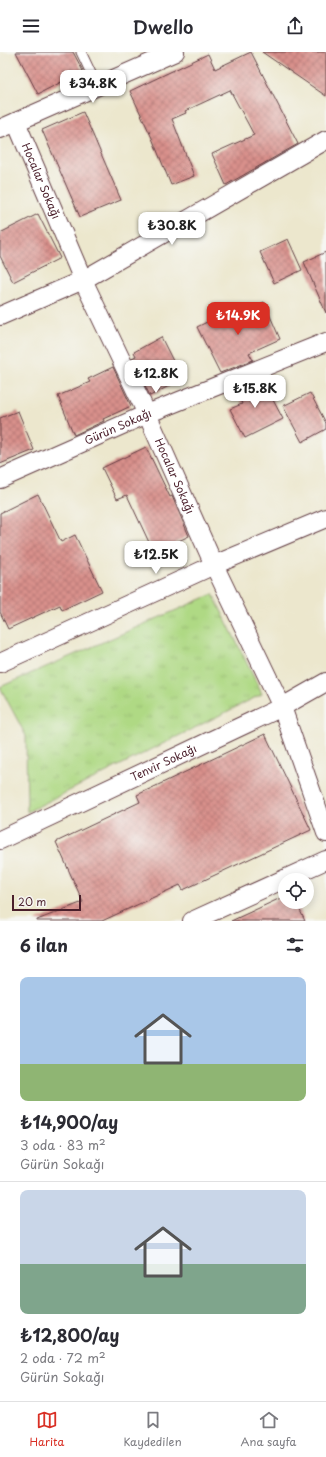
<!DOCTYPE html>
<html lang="tr">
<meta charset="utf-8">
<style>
:root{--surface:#fff;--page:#f7f7f7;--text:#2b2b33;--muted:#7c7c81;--line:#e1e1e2;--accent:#d93025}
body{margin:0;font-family:"Playpen Sans",sans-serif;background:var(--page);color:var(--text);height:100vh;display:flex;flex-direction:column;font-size:15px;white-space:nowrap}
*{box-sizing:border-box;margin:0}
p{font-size:13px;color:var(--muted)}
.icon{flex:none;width:22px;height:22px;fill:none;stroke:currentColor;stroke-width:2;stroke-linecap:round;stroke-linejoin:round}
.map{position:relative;height:869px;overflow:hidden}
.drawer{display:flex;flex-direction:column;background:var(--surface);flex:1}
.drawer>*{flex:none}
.fabs{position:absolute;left:278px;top:821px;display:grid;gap:8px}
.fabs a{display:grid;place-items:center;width:36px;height:36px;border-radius:50%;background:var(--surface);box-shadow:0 2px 10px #0003;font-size:20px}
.scale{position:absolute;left:12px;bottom:10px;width:69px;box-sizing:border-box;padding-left:4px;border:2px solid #4a1f2b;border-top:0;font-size:11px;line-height:14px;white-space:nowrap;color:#4a1f2b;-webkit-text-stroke:3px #f6f6f2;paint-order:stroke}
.price{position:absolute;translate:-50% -34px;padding:0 9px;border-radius:8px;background:#fff;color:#222;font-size:13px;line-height:26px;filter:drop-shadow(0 1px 2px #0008)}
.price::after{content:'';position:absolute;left:50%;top:24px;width:12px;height:9px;margin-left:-6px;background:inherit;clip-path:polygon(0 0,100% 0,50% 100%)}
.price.active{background:var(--accent);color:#fff}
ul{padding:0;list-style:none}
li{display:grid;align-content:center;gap:8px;height:212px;padding:0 20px}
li+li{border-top:1px solid var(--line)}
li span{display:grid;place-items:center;height:124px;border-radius:8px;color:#555}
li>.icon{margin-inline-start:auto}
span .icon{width:72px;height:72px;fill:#fffc;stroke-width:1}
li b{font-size:17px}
h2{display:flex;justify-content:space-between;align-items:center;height:48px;padding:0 20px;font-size:17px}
header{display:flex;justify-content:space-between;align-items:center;height:52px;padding:0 20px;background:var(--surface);font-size:18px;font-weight:600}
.tab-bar{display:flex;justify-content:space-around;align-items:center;height:56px;border-top:1px solid var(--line);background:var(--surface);font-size:11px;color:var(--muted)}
.tab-bar a{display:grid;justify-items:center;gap:2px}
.tab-bar .active{color:var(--accent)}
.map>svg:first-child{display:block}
</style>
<header><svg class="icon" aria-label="menu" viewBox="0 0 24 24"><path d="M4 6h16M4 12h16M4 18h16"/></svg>Dwello<svg class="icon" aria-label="share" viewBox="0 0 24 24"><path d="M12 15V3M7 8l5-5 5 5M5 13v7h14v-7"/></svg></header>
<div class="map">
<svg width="326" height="869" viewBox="0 0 326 869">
<defs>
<pattern id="grass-tufts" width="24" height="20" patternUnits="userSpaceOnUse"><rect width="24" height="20" fill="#afd984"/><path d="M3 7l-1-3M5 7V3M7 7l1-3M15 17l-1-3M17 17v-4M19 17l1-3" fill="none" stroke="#98ba72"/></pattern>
<pattern id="building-cross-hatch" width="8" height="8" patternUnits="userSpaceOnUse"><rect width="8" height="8" fill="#d8908b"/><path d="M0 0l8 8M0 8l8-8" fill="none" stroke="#b17572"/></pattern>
</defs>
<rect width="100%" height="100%" fill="#f6f6f2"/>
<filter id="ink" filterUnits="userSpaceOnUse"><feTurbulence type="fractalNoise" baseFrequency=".025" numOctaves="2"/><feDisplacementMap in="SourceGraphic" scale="8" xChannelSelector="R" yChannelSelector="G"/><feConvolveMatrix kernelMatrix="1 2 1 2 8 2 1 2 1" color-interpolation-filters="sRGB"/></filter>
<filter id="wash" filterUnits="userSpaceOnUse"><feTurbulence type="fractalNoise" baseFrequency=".012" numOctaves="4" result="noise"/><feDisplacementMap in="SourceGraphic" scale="16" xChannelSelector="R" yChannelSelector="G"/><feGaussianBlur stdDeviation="0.9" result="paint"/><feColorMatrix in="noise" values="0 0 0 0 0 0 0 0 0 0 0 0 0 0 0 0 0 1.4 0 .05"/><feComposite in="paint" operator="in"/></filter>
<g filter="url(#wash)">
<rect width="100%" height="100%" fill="#ece7cd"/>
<path fill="url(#grass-tufts)" stroke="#7c7c58" d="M 213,542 L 262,642 L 27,760 L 26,684 L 0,635 Z"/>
<g id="blocks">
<path fill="url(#building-cross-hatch)" d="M 16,0 L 73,0 L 83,19 L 38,42 Z
M 251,0 L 298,92 L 226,133 L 212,102 L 254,83 L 230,38 L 185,59 L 186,61 L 172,67 L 194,124 L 171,133 L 152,86 L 130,39 L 208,2 L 215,17 Z
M 262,0 L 326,0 L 326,44 Z
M 83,60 L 121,148 L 80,165 L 42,78 Z
M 38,162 L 60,206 L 13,230 L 0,204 L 0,181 Z
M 288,187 L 302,218 L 274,231 L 260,200 Z
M 326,200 L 326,261 L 304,210 Z
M 264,250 L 280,287 L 249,301 L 253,308 L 220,321 L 197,275 L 229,259 L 232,265 Z
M 161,285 L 182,327 L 150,344 L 132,306 L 136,304 L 134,300 Z
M 113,315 L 131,354 L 103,367 L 104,369 L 74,383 L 58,344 L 90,330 L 88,327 Z
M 262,327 L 283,367 L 245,386 L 230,357 L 242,352 L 236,338 Z
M 310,341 L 326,371 L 326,377 L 302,390 L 283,354 Z
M 18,359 L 34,398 L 0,412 L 0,366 Z
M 146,395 L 170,445 L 172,444 L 189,484 L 154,501 L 127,443 L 117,447 L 102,416 Z
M 38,442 L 61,490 L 75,483 L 102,539 L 62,558 L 60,553 L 8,577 L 0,560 L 0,461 Z
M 265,682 L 311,778 L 183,838 L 180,833 L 102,869 L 37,869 L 37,868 L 83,850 L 56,790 L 140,750 L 137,743 Z
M 285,844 L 285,850 L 296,850 L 305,869 L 231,869 Z"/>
</g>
</g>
<g filter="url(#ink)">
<use href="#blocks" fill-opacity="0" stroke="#623d43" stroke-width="1"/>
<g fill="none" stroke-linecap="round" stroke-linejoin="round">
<defs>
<path id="service" d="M 81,0 L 97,34"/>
<g id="minor">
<path id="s1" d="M 16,70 L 83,228 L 147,362 L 214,513 L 282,655 L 326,781"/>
<path d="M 0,77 L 175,0"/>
<path d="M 0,264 L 83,228 L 326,88"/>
<path id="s2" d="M 0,427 L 147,362 L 326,290"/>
<path d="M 0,611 L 214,513 L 326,466"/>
<path id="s3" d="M 0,788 L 282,655 L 326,630"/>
<path d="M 192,869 L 326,808"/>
</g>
</defs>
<use href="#service" stroke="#623d43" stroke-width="11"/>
<use href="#minor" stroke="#623d43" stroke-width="20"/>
<use href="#service" stroke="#fff" stroke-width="9"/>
<use href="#minor" stroke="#fff" stroke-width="18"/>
</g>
</g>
<g text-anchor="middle" stroke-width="3" stroke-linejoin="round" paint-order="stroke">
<g font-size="11" fill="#4a1f2b" stroke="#f6f6f2">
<text dy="4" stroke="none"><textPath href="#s1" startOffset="64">Hocalar Sokağı</textPath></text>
<text dy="4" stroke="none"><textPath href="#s2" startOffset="129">Gürün Sokağı</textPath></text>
<text dy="4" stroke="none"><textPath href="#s1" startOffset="388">Hocalar Sokağı</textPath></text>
<text dy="4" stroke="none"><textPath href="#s3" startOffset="181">Tenvir Sokağı</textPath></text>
</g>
</g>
</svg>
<div class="fabs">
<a><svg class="icon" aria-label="locate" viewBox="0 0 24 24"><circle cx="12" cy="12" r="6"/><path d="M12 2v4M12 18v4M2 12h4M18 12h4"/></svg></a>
</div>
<div class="scale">20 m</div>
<b class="price" style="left:93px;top:52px">₺34.8K</b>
<b class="price" style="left:172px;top:194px">₺30.8K</b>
<b class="price active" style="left:238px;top:284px">₺14.9K</b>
<b class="price" style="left:156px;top:342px">₺12.8K</b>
<b class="price" style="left:255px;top:357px">₺15.8K</b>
<b class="price" style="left:156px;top:523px">₺12.5K</b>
</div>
<section class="drawer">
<h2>6 ilan<svg class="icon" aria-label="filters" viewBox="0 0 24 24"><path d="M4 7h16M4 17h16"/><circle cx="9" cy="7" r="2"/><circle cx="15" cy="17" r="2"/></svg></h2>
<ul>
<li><span style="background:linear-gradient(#a9c7e8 70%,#8fb573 0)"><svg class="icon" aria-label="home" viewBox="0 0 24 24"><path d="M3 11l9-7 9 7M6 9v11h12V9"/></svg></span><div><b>₺14,900/ay</b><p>3 oda · 83 m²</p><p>Gürün Sokağı</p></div></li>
<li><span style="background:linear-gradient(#c9d6e8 60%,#7fa58c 0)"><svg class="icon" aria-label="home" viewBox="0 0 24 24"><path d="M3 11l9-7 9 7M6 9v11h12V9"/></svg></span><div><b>₺12,800/ay</b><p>2 oda · 72 m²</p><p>Gürün Sokağı</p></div></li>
</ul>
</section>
<nav class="tab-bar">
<a class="active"><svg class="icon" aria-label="map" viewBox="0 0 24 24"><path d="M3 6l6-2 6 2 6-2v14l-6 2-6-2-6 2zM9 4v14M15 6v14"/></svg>Harita</a>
<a><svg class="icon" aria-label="saved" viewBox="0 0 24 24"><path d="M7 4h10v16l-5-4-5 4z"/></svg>Kaydedilen</a>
<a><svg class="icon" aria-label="home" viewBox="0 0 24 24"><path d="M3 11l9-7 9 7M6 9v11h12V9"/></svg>Ana sayfa</a>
</nav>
